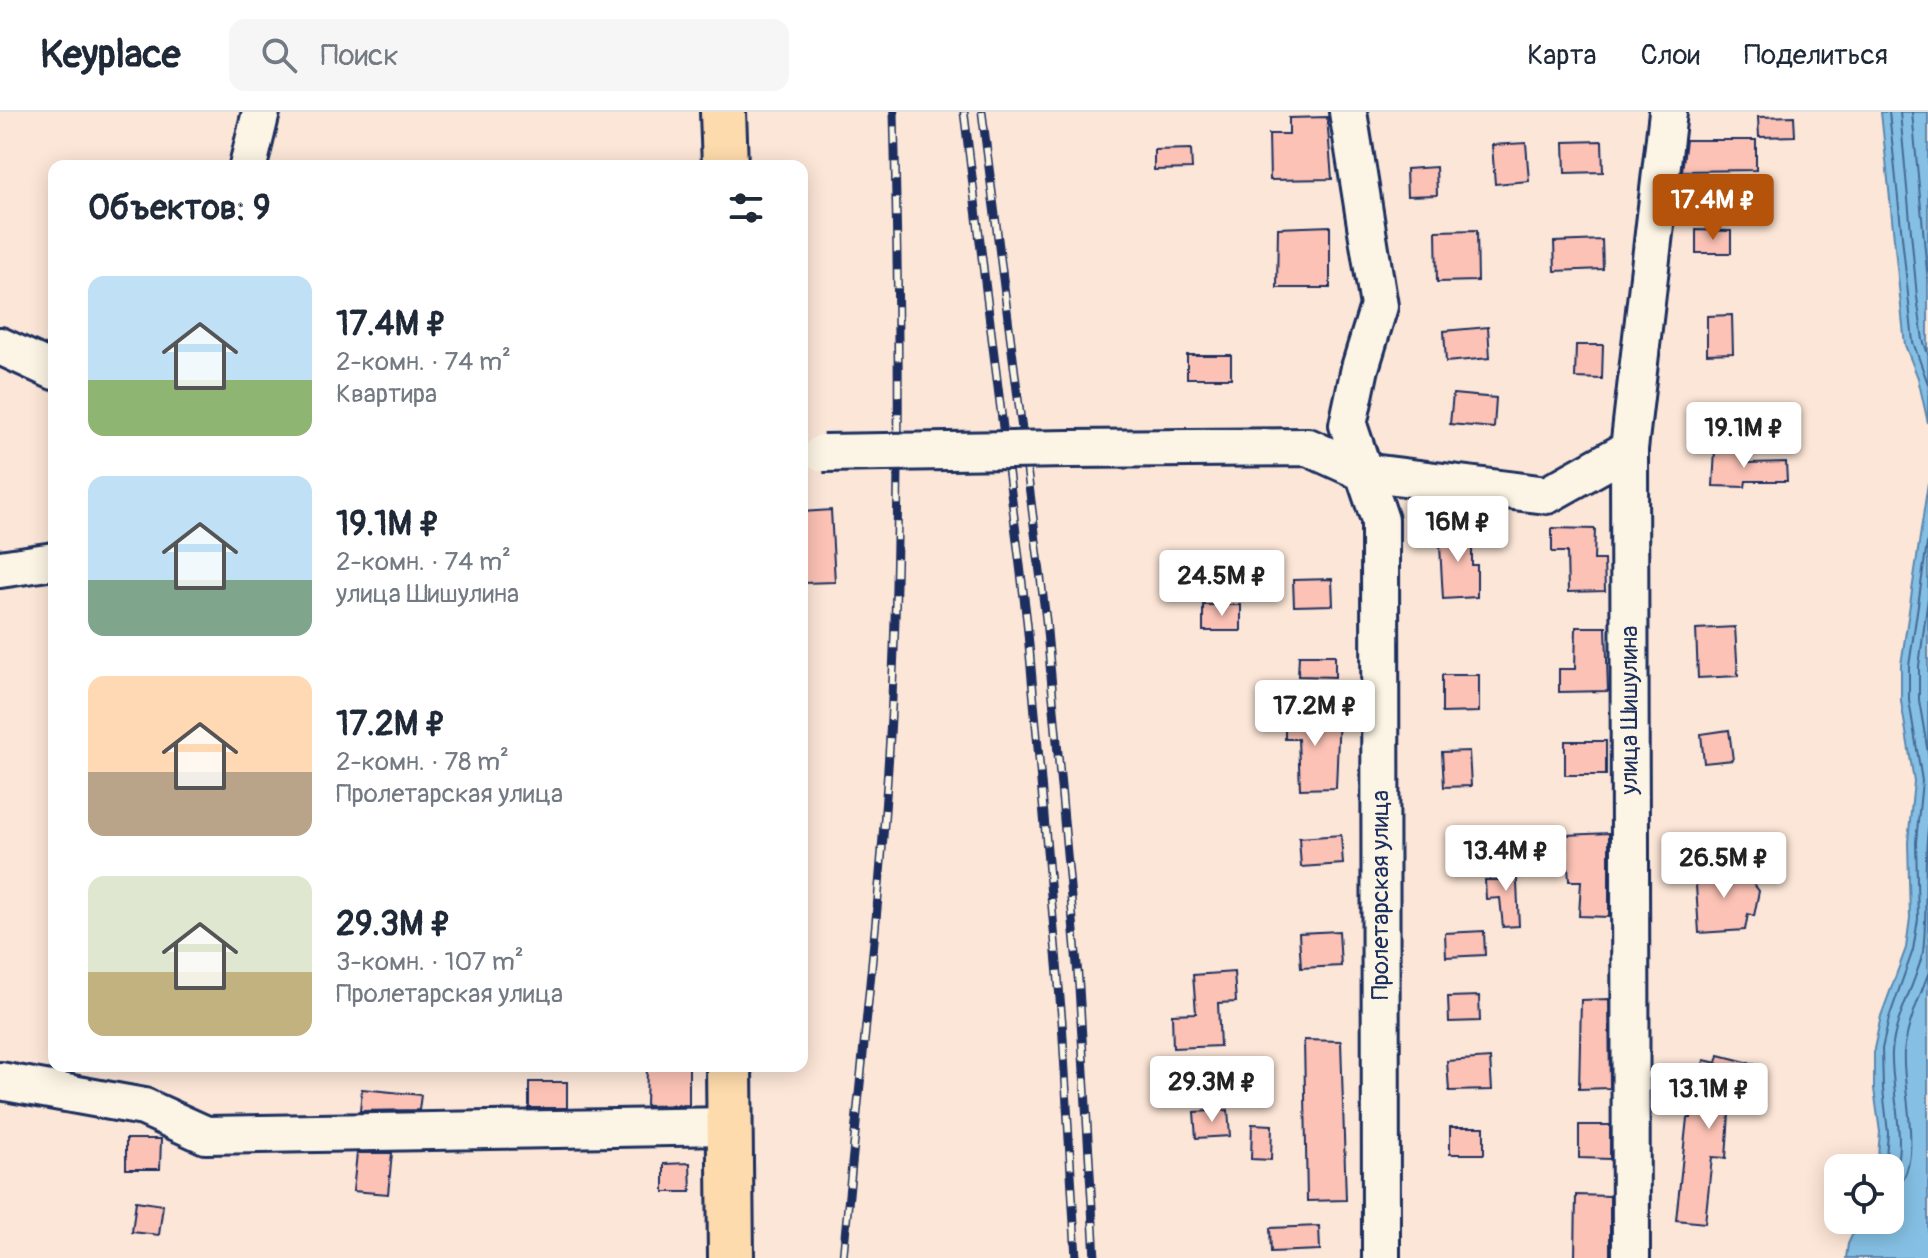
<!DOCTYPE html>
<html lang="ru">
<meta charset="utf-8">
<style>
:root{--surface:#fff;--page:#f6f6f7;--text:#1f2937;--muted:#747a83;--line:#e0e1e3;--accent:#b45309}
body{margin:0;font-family:Pangolin,sans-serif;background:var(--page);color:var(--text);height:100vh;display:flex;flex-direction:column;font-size:30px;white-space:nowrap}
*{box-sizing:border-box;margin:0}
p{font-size:26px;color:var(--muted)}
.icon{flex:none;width:44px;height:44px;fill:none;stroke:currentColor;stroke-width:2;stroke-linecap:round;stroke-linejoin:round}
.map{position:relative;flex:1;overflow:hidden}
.side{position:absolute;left:48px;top:48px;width:760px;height:912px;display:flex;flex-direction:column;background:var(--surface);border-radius:16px;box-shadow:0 4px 20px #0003}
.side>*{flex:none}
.buttons{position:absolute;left:1824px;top:1042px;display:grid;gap:16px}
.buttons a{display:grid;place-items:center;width:80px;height:80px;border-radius:16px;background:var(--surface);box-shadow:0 4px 20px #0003;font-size:40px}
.price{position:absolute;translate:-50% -68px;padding:0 18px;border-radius:8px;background:#fff;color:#222;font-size:26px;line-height:52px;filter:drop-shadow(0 2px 4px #0008)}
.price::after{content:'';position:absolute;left:50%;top:48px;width:24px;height:18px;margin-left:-12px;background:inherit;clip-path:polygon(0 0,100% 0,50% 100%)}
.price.on{background:var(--accent);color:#fff}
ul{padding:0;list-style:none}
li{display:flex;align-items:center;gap:24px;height:200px;padding:0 40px}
li span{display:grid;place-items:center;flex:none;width:224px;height:160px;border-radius:16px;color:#555}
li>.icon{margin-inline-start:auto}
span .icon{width:96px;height:96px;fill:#fffc;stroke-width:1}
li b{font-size:34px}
h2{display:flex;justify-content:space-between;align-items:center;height:96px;padding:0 40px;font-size:34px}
header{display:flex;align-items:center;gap:48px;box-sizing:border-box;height:112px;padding:0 40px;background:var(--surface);border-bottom:2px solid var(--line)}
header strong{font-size:38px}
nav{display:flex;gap:44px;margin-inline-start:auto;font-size:28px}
.search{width:560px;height:72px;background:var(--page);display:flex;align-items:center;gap:20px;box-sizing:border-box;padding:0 28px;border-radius:16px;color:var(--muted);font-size:30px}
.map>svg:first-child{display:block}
</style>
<header>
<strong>Keyplace</strong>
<div class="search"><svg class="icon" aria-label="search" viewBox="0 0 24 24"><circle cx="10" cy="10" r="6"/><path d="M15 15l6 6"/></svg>Поиск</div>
<nav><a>Карта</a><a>Слои</a><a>Поделиться</a></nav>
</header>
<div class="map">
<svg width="1928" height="1146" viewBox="0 0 1928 1146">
<rect width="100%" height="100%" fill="#fce6d7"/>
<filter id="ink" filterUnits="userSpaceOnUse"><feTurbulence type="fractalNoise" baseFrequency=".0125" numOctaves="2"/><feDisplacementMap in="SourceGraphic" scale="16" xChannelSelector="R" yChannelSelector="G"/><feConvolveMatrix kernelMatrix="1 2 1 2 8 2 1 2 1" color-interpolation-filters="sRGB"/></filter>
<g filter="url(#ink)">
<path fill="#85c0e4" stroke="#5b86ae" stroke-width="2" d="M 1881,0 L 1928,0 L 1928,311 L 1918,266 L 1905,233 Z
M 1928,371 L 1928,1146 L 1846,1146 L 1848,1132 L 1859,1108 L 1890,1108 L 1890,1056 L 1877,1056 L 1880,1020 L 1874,977 L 1874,937 L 1881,904 L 1906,836 L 1910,806 L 1908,730 L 1914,669 L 1901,589 L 1901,553 Z"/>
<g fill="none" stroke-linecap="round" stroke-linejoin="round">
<path stroke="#456994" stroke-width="2" d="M 1889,0 L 1913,230 L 1928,272
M 1900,0 L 1917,185 L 1923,228 L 1928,242
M 1912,0 L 1928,170
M 1928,486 L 1919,554 L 1919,588 L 1928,641
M 1885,1056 L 1888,1021 L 1883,977 L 1882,937 L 1889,906 L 1913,838 L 1918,807 L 1916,730 L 1922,669 L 1909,588 L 1909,554 L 1928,425
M 1890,1068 C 1910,1039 1890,975 1892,940 C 1895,904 1915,874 1923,840 C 1928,799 1923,757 1928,717
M 1890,1082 C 1928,1058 1901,978 1904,940 C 1907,913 1919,887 1928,862"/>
</g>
<path fill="#fcc2b5" stroke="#1b2f5e" stroke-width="2" d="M 1794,4 L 1795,24 L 1759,25 L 1758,5 Z
M 1327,5 L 1332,67 L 1270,68 L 1269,22 L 1289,22 L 1289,6 Z
M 1686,28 L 1756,28 L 1756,58 L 1682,59 Z
M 1602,29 L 1603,60 L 1565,61 L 1564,30 Z
M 1526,31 L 1529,69 L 1495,72 L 1492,33 Z
M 1191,37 L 1192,57 L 1154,58 L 1154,38 Z
M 1436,55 L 1437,83 L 1407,84 L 1406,57 Z
M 1330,114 L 1330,176 L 1277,176 L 1278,116 Z
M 1477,118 L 1478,169 L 1437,170 L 1436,119 Z
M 1696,118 L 1731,119 L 1731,141 L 1696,141 Z
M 1602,128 L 1603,157 L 1555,159 L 1554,130 Z
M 1732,203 L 1733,241 L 1707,242 L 1707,204 Z
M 1488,215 L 1490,246 L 1446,250 L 1444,219 Z
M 1576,233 L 1603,233 L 1602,267 L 1575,266 Z
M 1187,243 L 1231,243 L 1231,266 L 1187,266 Z
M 1453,282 L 1496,286 L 1494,316 L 1450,312 Z
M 1715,338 L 1748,340 L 1747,351 L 1786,350 L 1787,369 L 1746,369 L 1745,375 L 1713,374 Z
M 831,398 L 835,470 L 802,471 L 802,400 Z
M 1439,416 L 1472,416 L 1472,453 L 1477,453 L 1477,485 L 1443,487 Z
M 1552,416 L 1595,417 L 1594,448 L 1604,448 L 1605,479 L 1568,480 L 1567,440 L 1552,440 Z
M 1332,467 L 1333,493 L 1294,494 L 1293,468 Z
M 1203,493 L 1241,493 L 1241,519 L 1203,519 Z
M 1576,515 L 1606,515 L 1608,579 L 1559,580 L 1559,557 L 1575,557 Z
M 1735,515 L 1738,564 L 1698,566 L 1696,517 Z
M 1299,543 L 1335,543 L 1335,565 L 1298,564 Z
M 1442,563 L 1479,563 L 1479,600 L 1442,601 Z
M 1285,602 L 1339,602 L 1336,676 L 1300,677 L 1298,627 L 1285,627 Z
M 1729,618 L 1733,648 L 1704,651 L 1701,622 Z
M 1565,629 L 1606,629 L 1606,663 L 1565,663 Z
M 1469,639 L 1471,674 L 1444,675 L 1442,640 Z
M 1609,721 L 1609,805 L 1579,804 L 1581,769 L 1569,769 L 1566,723 Z
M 1341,723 L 1343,752 L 1301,755 L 1299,726 Z
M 1498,750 L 1516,750 L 1519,814 L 1503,815 L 1500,786 L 1486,787 L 1485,768 L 1499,768 Z
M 1730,756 L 1744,759 L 1759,779 L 1754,804 L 1748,802 L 1745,818 L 1699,821 L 1695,758 Z
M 1339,819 L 1341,854 L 1301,856 L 1299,821 Z
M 1484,819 L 1485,843 L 1446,845 L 1445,821 Z
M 1234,860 L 1236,890 L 1218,891 L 1220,934 L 1173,936 L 1172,902 L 1196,901 L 1193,863 Z
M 1479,884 L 1480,909 L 1449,910 L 1448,885 Z
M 1609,887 L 1610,976 L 1579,977 L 1581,888 Z
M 1304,928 L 1341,929 L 1346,1088 L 1307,1089 Z
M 1719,943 L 1754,952 L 1745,991 L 1730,987 L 1726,1046 L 1712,1045 L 1705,1111 L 1676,1108 L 1687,1006 L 1691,1006 L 1704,948 L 1717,951 Z
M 1490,946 L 1492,978 L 1449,979 L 1447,949 Z
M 647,954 L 689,954 L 689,993 L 646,994 Z
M 529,970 L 567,970 L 567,996 L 529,996 Z
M 362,977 L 421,983 L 419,998 L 360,999 Z
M 1228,998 L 1230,1024 L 1196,1026 L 1194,1000 Z
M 1252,1012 L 1272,1013 L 1271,1048 L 1251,1047 Z
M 1579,1013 L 1610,1013 L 1610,1047 L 1579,1046 Z
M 1450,1015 L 1484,1015 L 1484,1042 L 1450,1042 Z
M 126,1027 L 161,1027 L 160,1057 L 126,1057 Z
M 357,1041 L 392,1041 L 388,1082 L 353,1079 Z
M 690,1051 L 691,1080 L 664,1080 L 664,1052 Z
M 1576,1083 L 1610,1084 L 1610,1146 L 1575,1146 Z
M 136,1089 L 163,1093 L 159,1123 L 132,1120 Z
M 1319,1114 L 1320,1138 L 1271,1140 L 1270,1116 Z"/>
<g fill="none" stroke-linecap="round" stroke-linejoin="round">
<defs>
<path id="minor" d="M 1348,0 L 1379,194 L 1360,256 L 1348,313 L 1380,408 L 1381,1146
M 248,54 L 261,0
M 0,234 L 54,259
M 1070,337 L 1308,335 L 1363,360 L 1547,383 L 1629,337
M 0,457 L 54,449
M 0,969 L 144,995 L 206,1023 L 728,1014
M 1631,1146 L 1629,337 L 1668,0"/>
<path id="major" d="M 723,0 L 725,54
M 729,954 L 731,1146"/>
</defs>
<use href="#minor" stroke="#1b2f5e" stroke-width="42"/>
<use href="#major" stroke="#1b2f5e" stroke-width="50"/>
<use href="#minor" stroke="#fcf5e5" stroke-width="36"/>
<use href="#major" stroke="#fedbac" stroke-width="44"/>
<defs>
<path id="rail" d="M 964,0 L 1027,510 L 1062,909 L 1076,1146
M 982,0 L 1046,508 L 1079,875 L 1095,1146
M 843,1146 C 860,960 883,773 892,586 C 901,391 899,195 894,0"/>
</defs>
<use href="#rail" stroke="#1b2f5e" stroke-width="9"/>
<use href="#rail" stroke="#fcf5e5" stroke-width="6" stroke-dasharray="18" stroke-linecap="butt"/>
<defs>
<path id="minor-bridge" d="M 823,341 L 1070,337"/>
</defs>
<use href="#minor-bridge" stroke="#1b2f5e" stroke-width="42" stroke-linecap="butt"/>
<use href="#minor-bridge" stroke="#fcf5e5" stroke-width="36"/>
</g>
</g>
<g text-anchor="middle" stroke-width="8" stroke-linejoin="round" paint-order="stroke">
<g font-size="24" fill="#1b2f5e" stroke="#fcf5e5">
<text transform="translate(1629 598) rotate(-90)" y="8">улица Шишулина</text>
<text transform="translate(1380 783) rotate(-90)" y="8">Пролетарская улица</text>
</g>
</g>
</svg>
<div class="buttons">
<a><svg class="icon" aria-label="locate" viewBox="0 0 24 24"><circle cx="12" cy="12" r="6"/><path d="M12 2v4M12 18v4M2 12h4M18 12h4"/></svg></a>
</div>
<b class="price on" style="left:1713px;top:130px">17.4M ₽</b>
<b class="price" style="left:1744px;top:358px">19.1M ₽</b>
<b class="price" style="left:1458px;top:452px">16M ₽</b>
<b class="price" style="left:1222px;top:506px">24.5M ₽</b>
<b class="price" style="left:1315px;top:636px">17.2M ₽</b>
<b class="price" style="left:1506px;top:781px">13.4M ₽</b>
<b class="price" style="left:1724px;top:788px">26.5M ₽</b>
<b class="price" style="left:1212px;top:1012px">29.3M ₽</b>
<b class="price" style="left:1709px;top:1019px">13.1M ₽</b>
<section class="side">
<h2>Объектов: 9<svg class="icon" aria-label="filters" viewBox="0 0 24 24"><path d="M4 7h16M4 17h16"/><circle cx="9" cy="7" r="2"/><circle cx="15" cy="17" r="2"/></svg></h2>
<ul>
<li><span style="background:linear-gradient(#bfe0f5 65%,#8fb573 0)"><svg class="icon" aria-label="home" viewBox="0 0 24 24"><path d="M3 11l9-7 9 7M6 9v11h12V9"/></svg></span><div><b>17.4M ₽</b><p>2-комн. · 74 m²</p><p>Квартира</p></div></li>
<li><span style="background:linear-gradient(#bfe0f5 65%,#7fa58c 0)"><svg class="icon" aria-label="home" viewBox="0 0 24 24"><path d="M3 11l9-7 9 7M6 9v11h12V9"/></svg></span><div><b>19.1M ₽</b><p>2-комн. · 74 m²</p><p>улица Шишулина</p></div></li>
<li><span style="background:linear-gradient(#ffd9b3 60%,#b9a48a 0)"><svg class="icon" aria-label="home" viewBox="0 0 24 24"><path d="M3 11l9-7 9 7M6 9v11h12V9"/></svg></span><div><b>17.2M ₽</b><p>2-комн. · 78 m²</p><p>Пролетарская улица</p></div></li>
<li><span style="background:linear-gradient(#dfe7d0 60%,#c2b280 0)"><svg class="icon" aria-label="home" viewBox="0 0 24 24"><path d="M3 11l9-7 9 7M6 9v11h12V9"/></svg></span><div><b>29.3M ₽</b><p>3-комн. · 107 m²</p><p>Пролетарская улица</p></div></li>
</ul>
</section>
</div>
